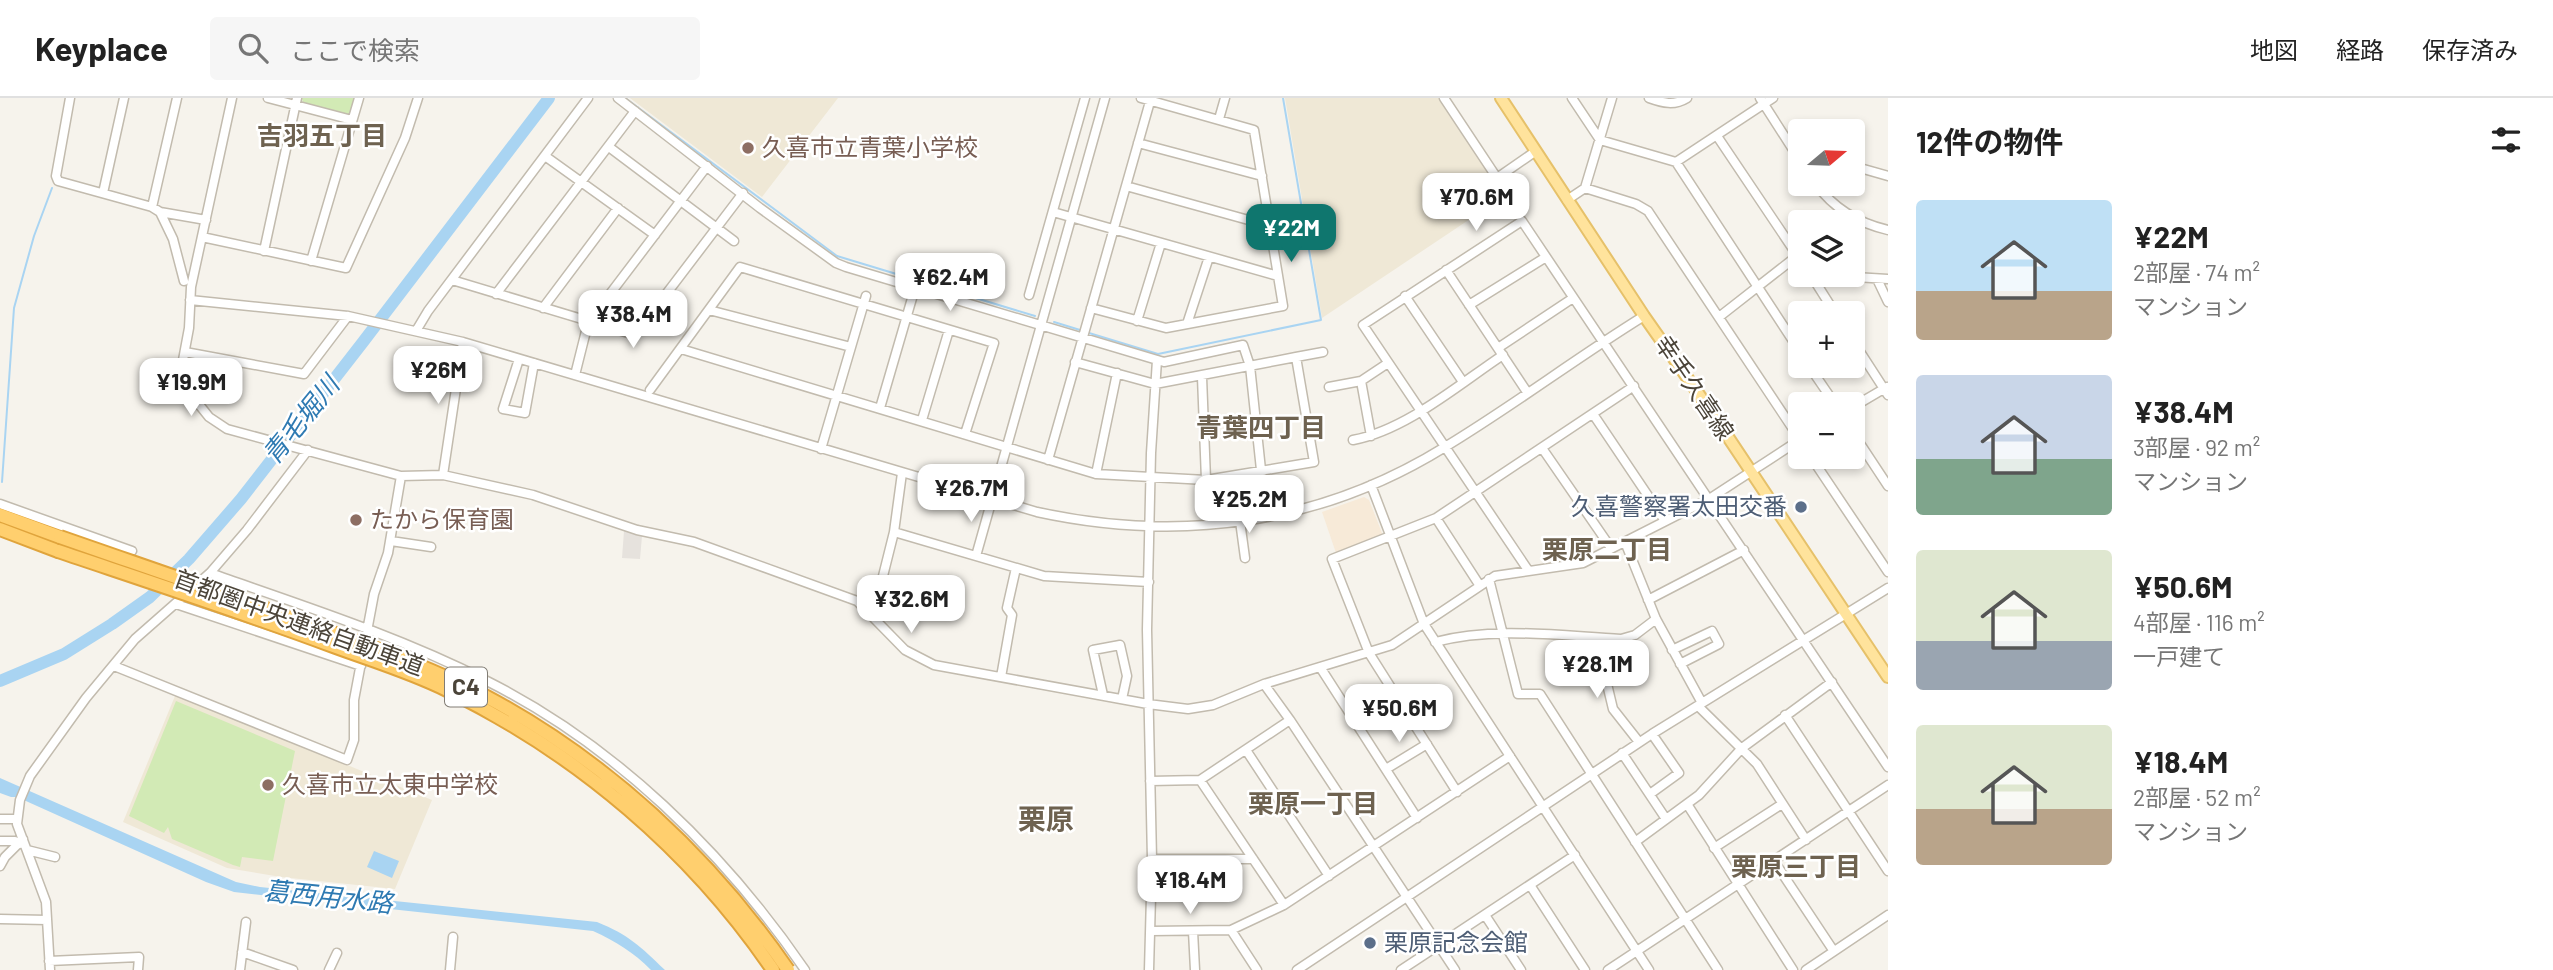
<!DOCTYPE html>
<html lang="ja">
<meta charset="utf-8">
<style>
:root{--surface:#fff;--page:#f6f6f6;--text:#222;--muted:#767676;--line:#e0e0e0;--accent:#0f766e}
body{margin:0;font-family:Barlow,"Noto Sans JP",sans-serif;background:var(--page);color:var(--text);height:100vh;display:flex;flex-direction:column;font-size:26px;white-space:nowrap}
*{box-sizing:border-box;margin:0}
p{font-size:23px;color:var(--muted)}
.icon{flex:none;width:38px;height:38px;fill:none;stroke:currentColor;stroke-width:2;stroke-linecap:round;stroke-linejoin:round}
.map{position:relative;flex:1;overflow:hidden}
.sheet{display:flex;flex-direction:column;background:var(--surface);width:665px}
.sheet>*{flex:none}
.needle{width:46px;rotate:71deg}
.controls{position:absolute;left:1788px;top:21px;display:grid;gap:14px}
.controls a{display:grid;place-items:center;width:77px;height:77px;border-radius:7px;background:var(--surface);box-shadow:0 4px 10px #0003;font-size:35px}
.price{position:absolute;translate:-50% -60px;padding:0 16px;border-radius:14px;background:#fff;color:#222;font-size:23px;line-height:46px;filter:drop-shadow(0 2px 4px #0008)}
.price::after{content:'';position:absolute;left:50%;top:42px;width:21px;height:16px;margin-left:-10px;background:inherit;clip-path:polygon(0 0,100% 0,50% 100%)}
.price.current{background:var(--accent);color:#fff}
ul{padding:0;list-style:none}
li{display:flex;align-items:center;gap:21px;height:175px;padding:0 28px}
li span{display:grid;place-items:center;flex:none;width:196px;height:140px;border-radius:7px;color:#555}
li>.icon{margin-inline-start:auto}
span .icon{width:84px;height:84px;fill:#fffc;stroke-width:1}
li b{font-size:30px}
h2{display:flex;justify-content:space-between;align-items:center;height:84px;padding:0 28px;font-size:30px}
header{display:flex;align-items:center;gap:42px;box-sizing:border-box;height:98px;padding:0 35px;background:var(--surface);border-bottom:2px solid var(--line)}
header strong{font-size:33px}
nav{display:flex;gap:38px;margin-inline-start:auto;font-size:24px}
.search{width:490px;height:63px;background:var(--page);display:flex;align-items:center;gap:18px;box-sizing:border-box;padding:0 24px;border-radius:7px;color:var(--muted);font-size:26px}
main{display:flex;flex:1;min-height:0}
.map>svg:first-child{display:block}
</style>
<header>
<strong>Keyplace</strong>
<div class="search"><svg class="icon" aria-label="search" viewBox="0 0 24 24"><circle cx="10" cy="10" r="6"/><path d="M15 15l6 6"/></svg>ここで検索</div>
<nav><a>地図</a><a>経路</a><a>保存済み</a></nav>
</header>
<main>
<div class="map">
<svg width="1888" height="872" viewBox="0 0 1888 872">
<rect width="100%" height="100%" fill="#f6f3ec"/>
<path fill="#f7ead8" d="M 1364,399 L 1369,402 L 1382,435 L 1380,439 L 1336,455 L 1322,414 Z"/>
<path fill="#e6e2dd" d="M 624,433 L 642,438 L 640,461 L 622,460 Z"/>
<path fill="#efe8d6" d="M 630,0 L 838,0 L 762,99 Z
M 1285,0 L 1441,0 L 1506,97 L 1322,220 Z
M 178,597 L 432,702 L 395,791 L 281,779 L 227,770 L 123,724 L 175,598 Z"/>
<path fill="#d2eab5" d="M 302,0 L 356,0 L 351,16 L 348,17 L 303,6 Z
M 176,603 L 295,653 L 273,763 L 242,759 L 240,769 L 233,767 L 172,741 L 168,729 L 164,735 L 129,718 Z"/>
<path fill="#a9d4f2" d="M 0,680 L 236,784 L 260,789 L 597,824 C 629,837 640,848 665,872 L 651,872 C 633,854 617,844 593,833 L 234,794 L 206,784 L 17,699 L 11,699 L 0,695 Z
M 374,753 L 399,763 L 392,780 L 367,769 Z"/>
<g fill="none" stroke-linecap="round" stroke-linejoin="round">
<path stroke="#a9d4f2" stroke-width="2" d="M 625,0 L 837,158 L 1035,218
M 1054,224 L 1080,232
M 1089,235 L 1158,256 L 1321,222 L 1283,0
M 2,384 L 14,210 L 34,138 L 52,90"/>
<path stroke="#a9d4f2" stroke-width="12" d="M 0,583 L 64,556 L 112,526 L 150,499 L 189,461 L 241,401 L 363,244 L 549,0"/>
<defs>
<path id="minor" d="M 70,0 L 56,78 L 58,83 L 152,109 L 160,114 L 206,122
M 232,0 L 191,189 L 189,230 L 180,278 L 181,284 L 209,319 L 227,331 L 401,378 L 443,377 L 533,397 L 637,432 L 694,444 L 857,503 L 905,552 L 934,567 L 1148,606 L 1188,611 L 1213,607 L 1264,586 L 1392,547 L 1495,478 L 1583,465 L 1709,401 L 1801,341
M 268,0 L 352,22
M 618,0 L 760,110 L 836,165 L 846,169 L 1164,264 L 1243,247 L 1250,268 L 1266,419
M 1444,0 L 1497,80 L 1536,53
M 1572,0 L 1600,42 L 1676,64 L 1801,255
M 1649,0 C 1663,5 1674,8 1687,0
M 1760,0 L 1801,64
M 1219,21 L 1225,0
M 1717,38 L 1801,163
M 1138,45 L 1262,78
M 609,49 L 734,143
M 545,58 L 655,137
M 1676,64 L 1773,0
M 1853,68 L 1888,78
M 1816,86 C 1834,111 1858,125 1888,132
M 1126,88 L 1270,128
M 1585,90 L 1612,0
M 103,95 L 124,0
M 1567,102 L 1585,90 L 1636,106 L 1648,113 L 1801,343
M 152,109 L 177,0
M 160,114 L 173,141 L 184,183
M 1053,114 L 1278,178
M 202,139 L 346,170 L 405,40 L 418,0
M 264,153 L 297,0
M 311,163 L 359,0
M 1446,172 L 1527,294
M 1811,177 L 1835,215
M 1822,177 L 1888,181
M 1877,181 L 1888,204
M 452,182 L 635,237 L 743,95
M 496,196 L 635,13
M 1029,197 L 1085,0
M 1405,198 L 1463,284
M 190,202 L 348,218 L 463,244 L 1037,414 C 1180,445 1319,427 1445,349 C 1513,308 1576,260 1644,218
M 1469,207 L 1546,159
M 543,210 L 618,110
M 1091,210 L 1166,230 L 1283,208 L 1254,32 L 1141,0
M 709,212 L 851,249
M 1719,219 L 1797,158
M 1137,223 L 1161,145
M 1187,226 L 1209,159
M 416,233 L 428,213 L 588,0
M 1853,243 L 1888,297
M 1498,250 L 1573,200
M 681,251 L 1096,376 L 1206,382 L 1314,364 L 1296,259 L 1155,286 L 1075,264
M 185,254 L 304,276 L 348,218
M 1296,259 L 1323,254
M 519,261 L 503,311 L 525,315 L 534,265
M 1809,268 L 1835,306
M 575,277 L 588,225 L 707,68
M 1202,279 L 1206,382
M 1329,289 L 1361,283
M 650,292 L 740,169 L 994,245 L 965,336
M 1853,309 L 1887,289
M 880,310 L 915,190
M 1593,316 L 1665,423
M 922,322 L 949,232
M 1853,335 L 1888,388
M 1371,338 L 1361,283 L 1388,265
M 1353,342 C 1406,332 1458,287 1503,257
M 1542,350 L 1611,450
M 821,351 L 866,198
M 1811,359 L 1888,474
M 1048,362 L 1151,0
M 1096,376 L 1117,275
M 443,377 L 463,244
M 1371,387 L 1424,526 L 1649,872
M 0,406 L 132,453
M 1436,420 L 1480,488
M 1240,423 L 1245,460
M 894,434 L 1044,478 L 1149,484
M 391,443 L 431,449
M 1625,444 L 1656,521 L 1702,605
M 976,458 L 1105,0
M 1528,472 L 1363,227 L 1522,123 L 1888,669
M 210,475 C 304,508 398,538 487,583 C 616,648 724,754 805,872
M 1489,481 L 1518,596 L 1540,596 L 1718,872
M 1648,502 L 1744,452
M 176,506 L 361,568
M 873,518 L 894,434 L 902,375
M 1596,540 L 1613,611 L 1639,644
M 1435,544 C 1494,528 1561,538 1621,541 L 1635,537 L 1656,521
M 1672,552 L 1712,533 L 1719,546 L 1680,566
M 114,568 L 347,662 L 354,642 L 354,602 L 374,496 L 388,455 L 401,378
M 1320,569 L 1417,720
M 1001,579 L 1012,517 L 1007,510 L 1016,470
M 1264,586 L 1290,622 L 1455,872
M 1103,597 L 1093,552 L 1120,547 L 1127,578 L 1122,601
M 1698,608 L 1757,666 L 1806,742
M 1785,617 L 1888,773
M 1246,652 L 1329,778
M 1622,655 L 1666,721
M 1386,671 L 1427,646
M 1200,682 L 1284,807
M 1150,683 L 1200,682 L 1290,622
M 1457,694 L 1369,555 L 1332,461 L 1436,420 L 1634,288
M 1650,696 L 1679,675 L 1652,636
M 1687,706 L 1793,872
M 0,721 L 17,721
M 0,743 L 15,743 L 19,746
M 1635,744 L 1699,697 L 1742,650 L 1832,584
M 1714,750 L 1782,706
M 27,752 L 55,759
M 1152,761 L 1253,761
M 1774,763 L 1833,852
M 0,768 L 5,759 L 23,741
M 1530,787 L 1585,872
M 1485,817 L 1521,872
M 0,821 L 47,822
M 1231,832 L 1257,872
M 1151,833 L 1231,832 L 1284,807 L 1510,658
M 1193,833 L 1195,872
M 242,854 L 293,872
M 49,863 L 139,859 L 138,872
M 50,872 L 46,804 L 17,726 L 20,702 L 30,678 L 86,600 L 135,541 L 210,475 L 247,432 L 308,352
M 240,872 L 246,824
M 329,872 L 337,855
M 450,872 L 453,839
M 1149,872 L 1152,761 L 1147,532 L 1151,355 L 1157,262
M 1297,872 L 1652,636 L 1888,490
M 1401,872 L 1575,757
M 1608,872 L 1888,687
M 1806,872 L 1888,817"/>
<path id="major" d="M 1501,0 L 1644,218 L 1712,315 L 1888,579"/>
<path id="highway" d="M 0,417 L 60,439
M 0,431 L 58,453"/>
</defs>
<use href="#minor" stroke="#c2bbae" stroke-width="11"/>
<use href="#major" stroke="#e6c16a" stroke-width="14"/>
<use href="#highway" stroke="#e0a43c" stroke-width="16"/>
<use href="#minor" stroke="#fff" stroke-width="8"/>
<use href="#major" stroke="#ffe39c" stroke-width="10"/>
<use href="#highway" stroke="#ffcf6e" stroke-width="12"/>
<defs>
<path id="highway-bridge" d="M 60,439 C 140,467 220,494 299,523 C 362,546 426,567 485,598 C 607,663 710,759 788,872
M 58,453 C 150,484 242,514 333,548 C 371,562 411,574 447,592 C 577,655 692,753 773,872"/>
</defs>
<use href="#highway-bridge" stroke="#e0a43c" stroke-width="16" stroke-linecap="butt"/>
<use href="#highway-bridge" stroke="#ffcf6e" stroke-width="12"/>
</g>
<g fill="#8d6e63" stroke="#fff" stroke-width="2.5">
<circle cx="748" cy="50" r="7"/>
<circle cx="356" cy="422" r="7"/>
<circle cx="268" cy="687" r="7"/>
</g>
<g fill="#5c6f8a" stroke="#fff" stroke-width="2.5">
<circle cx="1801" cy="409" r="7"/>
<circle cx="1370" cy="845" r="7"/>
</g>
<g text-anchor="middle" stroke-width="5" stroke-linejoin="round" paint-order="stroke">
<rect fill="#fff" stroke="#817c74" stroke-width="2" x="445" y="569.5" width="42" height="39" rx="5"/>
<g font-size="23" font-weight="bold" fill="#4b4439">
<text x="466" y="597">C4</text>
</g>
<g font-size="24" fill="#785e54" stroke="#fff" text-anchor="start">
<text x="762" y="58">久喜市立青葉小学校</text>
<text x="370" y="430">たから保育園</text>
<text x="282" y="695">久喜市立太東中学校</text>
</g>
<g font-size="24" fill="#4b4439" stroke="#fff">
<text transform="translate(1694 290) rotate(56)" y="8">幸手久喜線</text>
<text transform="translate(299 525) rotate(20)" y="8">首都圏中央連絡自動車道</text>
</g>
<g font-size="24" fill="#4e5e75" stroke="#fff" text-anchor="end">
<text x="1787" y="417">久喜警察署太田交番</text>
<text x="1384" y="853" text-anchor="start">栗原記念会館</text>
</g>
<g font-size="26" font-weight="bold" fill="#6e6250" stroke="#fff">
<text x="322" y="47">吉羽五丁目</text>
<text x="1261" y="339">青葉四丁目</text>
<text x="1607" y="461">栗原二丁目</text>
<text x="1313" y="715">栗原一丁目</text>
<text x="1796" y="778">栗原三丁目</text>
</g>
<g font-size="26" font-style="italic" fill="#2e7ab2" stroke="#fff">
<text transform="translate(301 322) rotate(-51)" y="9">青毛堀川</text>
<text transform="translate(328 799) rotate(6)" y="9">葛西用水路</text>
</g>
<g font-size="28" font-weight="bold" fill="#6e6250" stroke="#fff">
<text x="1046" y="731">栗原</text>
</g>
</g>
</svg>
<div class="controls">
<a><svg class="needle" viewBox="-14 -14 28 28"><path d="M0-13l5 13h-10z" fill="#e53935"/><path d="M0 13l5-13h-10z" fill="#767676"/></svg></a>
<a><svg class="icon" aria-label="layers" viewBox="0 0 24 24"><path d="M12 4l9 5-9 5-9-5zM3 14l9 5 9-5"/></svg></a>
<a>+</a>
<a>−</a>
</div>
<b class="price" style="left:1476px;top:135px">¥70.6M</b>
<b class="price current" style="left:1291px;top:166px">¥22M</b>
<b class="price" style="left:950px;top:215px">¥62.4M</b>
<b class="price" style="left:633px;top:252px">¥38.4M</b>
<b class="price" style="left:438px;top:308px">¥26M</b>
<b class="price" style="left:191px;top:320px">¥19.9M</b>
<b class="price" style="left:971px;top:426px">¥26.7M</b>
<b class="price" style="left:1249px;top:437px">¥25.2M</b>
<b class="price" style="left:911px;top:537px">¥32.6M</b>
<b class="price" style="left:1597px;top:602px">¥28.1M</b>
<b class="price" style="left:1399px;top:646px">¥50.6M</b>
<b class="price" style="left:1190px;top:818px">¥18.4M</b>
</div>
<section class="sheet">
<h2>12件の物件<svg class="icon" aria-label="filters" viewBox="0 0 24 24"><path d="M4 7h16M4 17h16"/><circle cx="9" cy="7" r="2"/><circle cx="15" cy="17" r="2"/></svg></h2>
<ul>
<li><span style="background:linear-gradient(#bfe0f5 65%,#b9a48a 0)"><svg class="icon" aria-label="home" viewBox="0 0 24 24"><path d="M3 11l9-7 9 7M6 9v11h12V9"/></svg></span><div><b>¥22M</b><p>2部屋 · 74 m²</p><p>マンション</p></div></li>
<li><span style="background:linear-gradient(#c9d6e8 60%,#7fa58c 0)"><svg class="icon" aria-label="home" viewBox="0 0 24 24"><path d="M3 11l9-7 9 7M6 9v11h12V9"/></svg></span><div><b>¥38.4M</b><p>3部屋 · 92 m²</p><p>マンション</p></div></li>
<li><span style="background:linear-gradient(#dfe7d0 65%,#9aa5b1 0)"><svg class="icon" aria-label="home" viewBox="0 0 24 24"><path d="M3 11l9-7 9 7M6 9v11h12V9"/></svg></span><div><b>¥50.6M</b><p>4部屋 · 116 m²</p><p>一戸建て</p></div></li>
<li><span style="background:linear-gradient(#dfe7d0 60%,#b9a48a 0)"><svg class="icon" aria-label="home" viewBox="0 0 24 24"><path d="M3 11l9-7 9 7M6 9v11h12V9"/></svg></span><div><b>¥18.4M</b><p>2部屋 · 52 m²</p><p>マンション</p></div></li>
</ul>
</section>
</main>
